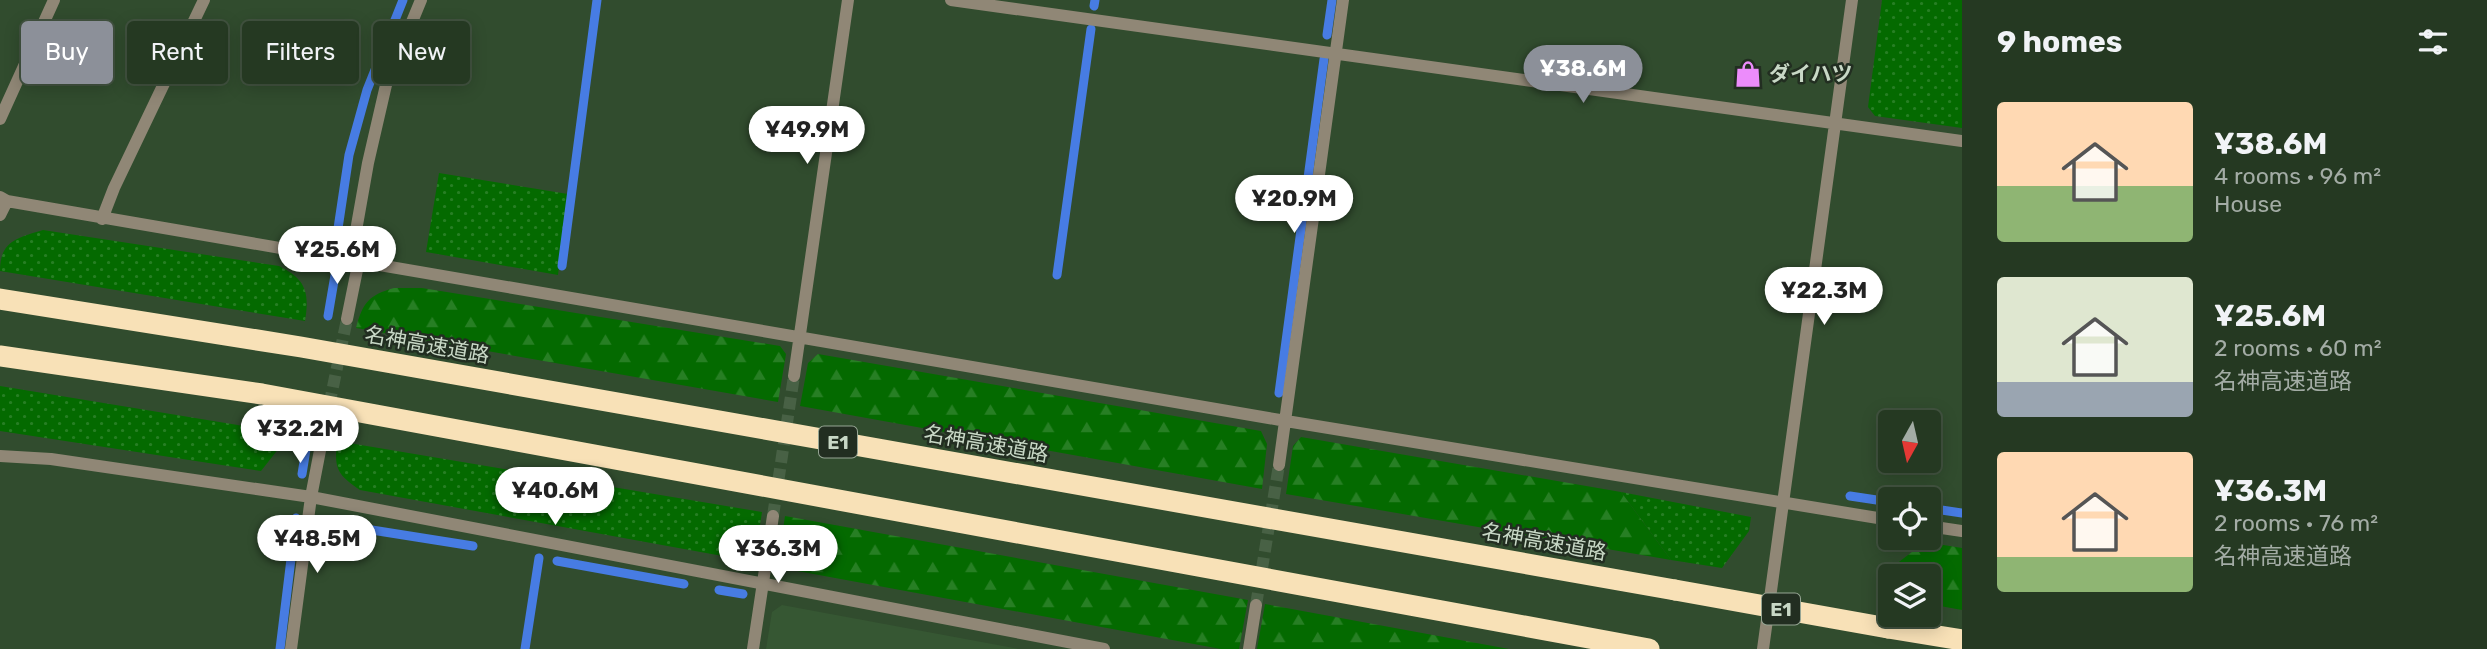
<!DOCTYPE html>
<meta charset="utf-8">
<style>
:root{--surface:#253922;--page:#31442f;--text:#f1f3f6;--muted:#a3aca5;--line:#425340;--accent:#8c9099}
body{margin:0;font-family:Rubik,"Noto Sans JP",sans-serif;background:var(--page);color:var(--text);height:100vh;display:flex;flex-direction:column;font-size:26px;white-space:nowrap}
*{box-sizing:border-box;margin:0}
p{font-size:23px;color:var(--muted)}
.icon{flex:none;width:38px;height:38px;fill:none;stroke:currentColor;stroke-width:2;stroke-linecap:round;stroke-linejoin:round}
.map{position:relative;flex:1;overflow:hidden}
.sheet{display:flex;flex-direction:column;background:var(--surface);width:525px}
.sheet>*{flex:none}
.hud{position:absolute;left:21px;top:21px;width:665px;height:63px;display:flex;gap:14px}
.needle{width:46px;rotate:188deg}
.fabs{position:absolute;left:1878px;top:410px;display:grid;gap:14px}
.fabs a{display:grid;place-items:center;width:63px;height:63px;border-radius:7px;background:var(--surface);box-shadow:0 4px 18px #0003,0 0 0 2px var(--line);font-size:35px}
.price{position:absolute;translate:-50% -60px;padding:0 16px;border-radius:24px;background:#fff;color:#222;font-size:23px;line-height:46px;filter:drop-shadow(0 2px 4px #0008)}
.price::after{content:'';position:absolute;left:50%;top:42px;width:21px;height:16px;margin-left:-10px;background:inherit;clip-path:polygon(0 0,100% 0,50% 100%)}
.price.on{background:var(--accent);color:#fff}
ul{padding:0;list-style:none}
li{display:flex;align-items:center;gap:21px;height:175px;padding:0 35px}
li span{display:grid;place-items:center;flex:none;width:196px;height:140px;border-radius:7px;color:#555}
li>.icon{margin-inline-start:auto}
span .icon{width:84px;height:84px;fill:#fffc;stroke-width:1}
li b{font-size:30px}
h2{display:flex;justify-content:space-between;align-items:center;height:84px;padding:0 35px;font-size:30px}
.tag{padding:0 24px;border-radius:7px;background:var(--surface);box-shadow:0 4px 18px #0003,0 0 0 2px var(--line);font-size:24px;line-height:63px}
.tag.on{background:var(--accent);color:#fff}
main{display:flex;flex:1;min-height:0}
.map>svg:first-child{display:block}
</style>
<main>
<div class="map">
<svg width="1962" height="649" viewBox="0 0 1962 649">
<defs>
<pattern id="grass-dots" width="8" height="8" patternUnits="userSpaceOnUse" patternTransform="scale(1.75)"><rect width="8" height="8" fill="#046a00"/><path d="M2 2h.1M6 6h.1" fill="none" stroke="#277f24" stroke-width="1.8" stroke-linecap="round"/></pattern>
<pattern id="forest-firs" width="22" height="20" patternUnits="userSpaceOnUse" patternTransform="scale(1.75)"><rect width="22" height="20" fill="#046a00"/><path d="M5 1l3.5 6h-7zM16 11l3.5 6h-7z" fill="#277f24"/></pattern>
</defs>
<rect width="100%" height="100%" fill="#314c2e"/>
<path fill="#365733" d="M 782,605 L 1019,649 L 766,649 L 772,612 Z"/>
<path fill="url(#grass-dots)" d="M 1882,0 L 1962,0 L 1962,128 L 1875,116 L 1868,107 Z
M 439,173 L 568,194 L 558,275 L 426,252 Z
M 43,230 L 279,266 C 305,279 310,291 305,321 L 0,271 C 0,241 17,238 43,230 Z
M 0,386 L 286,433 L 283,443 L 261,471 L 0,431 Z
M 337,441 L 762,512 L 755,557 L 750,561 L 360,490 C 337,474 334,469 337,441 Z
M 1621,492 L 1751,517 L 1749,531 L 1722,568 L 1671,560 Z"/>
<path fill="url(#forest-firs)" d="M 394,288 L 422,288 L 780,346 L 786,354 L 778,402 L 356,328 C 363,302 369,295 394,288 Z
M 818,354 L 1261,431 L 1267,444 L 1262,489 L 800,406 L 808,363 Z
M 1301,437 L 1621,492 L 1671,560 L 1286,494 L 1293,446 Z
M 785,516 L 1248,600 L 1239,649 L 1221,649 L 781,568 L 778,562 Z
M 1925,542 L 1962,548 L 1962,610 L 1929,604 L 1928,576 L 1890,576 L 1890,597 L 1885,596 L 1891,568 Z
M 1265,604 L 1509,649 L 1257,649 Z"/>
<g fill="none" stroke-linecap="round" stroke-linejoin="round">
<path stroke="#477ce3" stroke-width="9" d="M 1094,6 L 1095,0
M 1327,35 L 1332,0
M 337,235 L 349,155 L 367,90 L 403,0
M 562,266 L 597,0
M 1057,275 L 1091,29
M 328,316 L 335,275
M 1279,393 L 1324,59
M 302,474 L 308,437
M 1850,496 L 1890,502
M 1928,508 L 1962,513
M 315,521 L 473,546
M 557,561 L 684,584
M 719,590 L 743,594
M 280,649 L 296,518
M 525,649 L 539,558"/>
<path stroke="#486145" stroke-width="12" stroke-dasharray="12 6" stroke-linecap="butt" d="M 322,440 L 347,319
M 773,516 L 794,376
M 1256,605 L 1279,465"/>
<path stroke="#908776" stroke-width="12" d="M 951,0 L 1962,141
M 0,119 L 54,0
M 0,197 L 7,201 L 1286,421 L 1890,520
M 0,215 L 7,201
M 102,219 L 114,188 L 204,0
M 351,259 L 368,163 L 386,85 L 421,0
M 347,319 L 359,260
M 794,376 L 848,0
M 0,456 L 51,459 L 311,497 L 1104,649
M 1279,465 L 1343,0
M 1928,526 L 1962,531
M 291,649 L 311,497 L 322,440
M 753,649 L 773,516
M 1249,649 L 1256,605
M 1763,649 L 1852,0"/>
<path stroke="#f8e1b7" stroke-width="21" d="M 0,299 L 301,347 L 1675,590
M 0,356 L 262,394 L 1649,649
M 1888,628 L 1962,640"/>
<path stroke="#f8e1b7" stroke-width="21" d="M 1675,590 L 1888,628"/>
</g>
<defs>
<symbol id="shop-bare" viewBox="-9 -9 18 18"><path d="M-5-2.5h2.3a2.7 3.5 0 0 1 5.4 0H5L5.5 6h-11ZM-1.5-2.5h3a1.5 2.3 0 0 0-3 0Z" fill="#ec8cfb" stroke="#222e21" stroke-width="2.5" paint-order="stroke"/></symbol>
</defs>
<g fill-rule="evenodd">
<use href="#shop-bare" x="1729" y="55" width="38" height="38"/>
</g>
<g text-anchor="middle" stroke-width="5" stroke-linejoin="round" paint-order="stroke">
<g fill="#222e21" stroke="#96a594" stroke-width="2">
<rect x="819" y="426.5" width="38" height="31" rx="5"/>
<rect x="1762" y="593.5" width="38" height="31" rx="5"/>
</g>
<g font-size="19" font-weight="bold" fill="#c8d8c6">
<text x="838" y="449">E1</text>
<text x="1781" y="616">E1</text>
</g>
<g font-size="21" font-weight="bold" fill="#c8d8c6" stroke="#222e21" text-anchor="start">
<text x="1769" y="81">ダイハツ</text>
</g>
<g font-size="21" fill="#c8d8c6" stroke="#222e21">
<text transform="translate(427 345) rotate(10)" y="7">名神高速道路</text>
<text transform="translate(986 444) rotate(10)" y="7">名神高速道路</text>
<text transform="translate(1544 542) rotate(10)" y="7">名神高速道路</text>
</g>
</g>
</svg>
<div class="fabs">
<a><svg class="needle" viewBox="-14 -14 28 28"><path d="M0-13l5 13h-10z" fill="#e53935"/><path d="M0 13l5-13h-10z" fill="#a3aca5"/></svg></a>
<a><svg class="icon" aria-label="locate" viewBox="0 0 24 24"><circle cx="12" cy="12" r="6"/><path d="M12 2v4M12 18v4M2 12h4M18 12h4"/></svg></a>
<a><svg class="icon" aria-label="layers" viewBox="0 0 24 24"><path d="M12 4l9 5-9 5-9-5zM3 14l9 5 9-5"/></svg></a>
</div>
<b class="price on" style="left:1583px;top:105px">¥38.6M</b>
<b class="price" style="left:807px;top:166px">¥49.9M</b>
<b class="price" style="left:1294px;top:235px">¥20.9M</b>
<b class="price" style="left:337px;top:286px">¥25.6M</b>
<b class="price" style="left:1824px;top:327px">¥22.3M</b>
<b class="price" style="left:300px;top:465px">¥32.2M</b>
<b class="price" style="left:555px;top:527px">¥40.6M</b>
<b class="price" style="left:317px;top:575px">¥48.5M</b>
<b class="price" style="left:778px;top:585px">¥36.3M</b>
<div class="hud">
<a class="tag on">Buy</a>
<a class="tag">Rent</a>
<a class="tag">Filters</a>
<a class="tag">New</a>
</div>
</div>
<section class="sheet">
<h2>9 homes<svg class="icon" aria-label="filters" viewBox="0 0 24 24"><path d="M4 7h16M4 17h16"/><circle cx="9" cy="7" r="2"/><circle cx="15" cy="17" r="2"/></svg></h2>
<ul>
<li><span style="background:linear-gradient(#ffd9b3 60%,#8fb573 0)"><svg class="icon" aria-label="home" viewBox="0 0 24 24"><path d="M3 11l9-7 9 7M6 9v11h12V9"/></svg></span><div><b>¥38.6M</b><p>4 rooms · 96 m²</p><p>House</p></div></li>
<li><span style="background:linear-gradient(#dfe7d0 75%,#9aa5b1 0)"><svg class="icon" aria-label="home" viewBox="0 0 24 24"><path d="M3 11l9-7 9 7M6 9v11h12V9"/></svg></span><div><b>¥25.6M</b><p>2 rooms · 60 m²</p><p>名神高速道路</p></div></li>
<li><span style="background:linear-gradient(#ffd9b3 75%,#8fb573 0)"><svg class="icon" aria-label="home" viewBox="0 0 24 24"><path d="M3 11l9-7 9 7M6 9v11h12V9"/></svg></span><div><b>¥36.3M</b><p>2 rooms · 76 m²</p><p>名神高速道路</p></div></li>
</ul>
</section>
</main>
